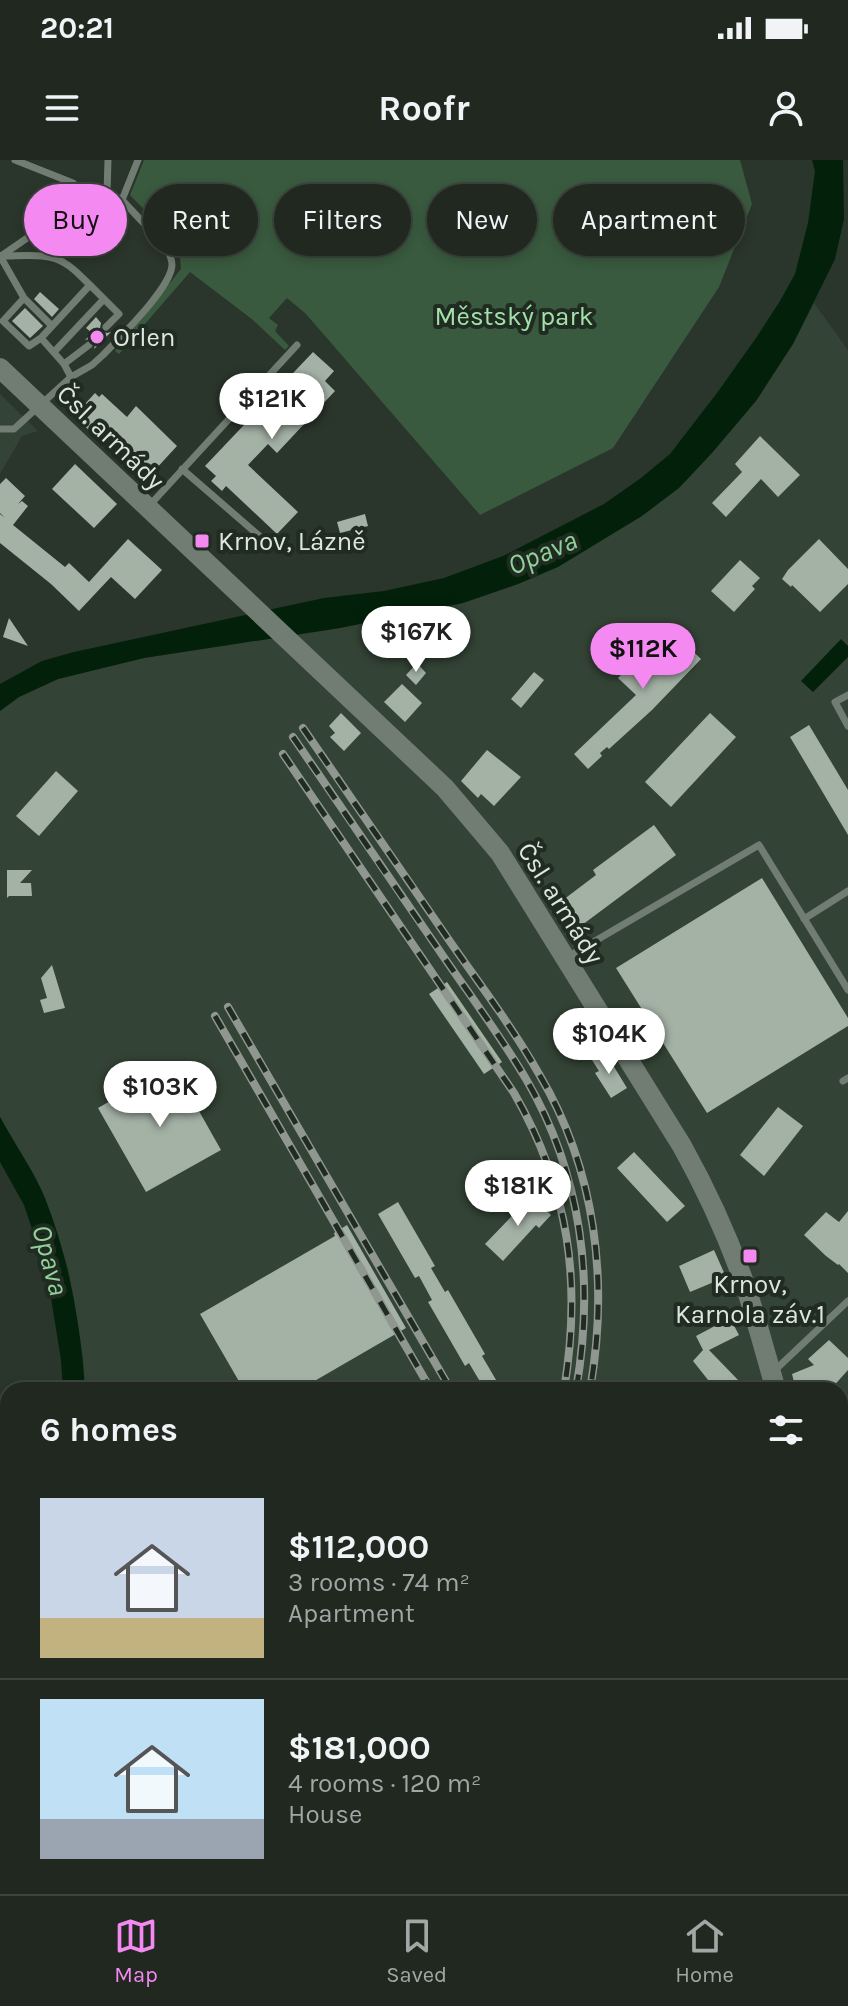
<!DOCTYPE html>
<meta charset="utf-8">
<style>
:root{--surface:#202820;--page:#283029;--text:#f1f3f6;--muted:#a2a6a5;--line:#3d443e;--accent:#f489f1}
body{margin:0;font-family:Karla,sans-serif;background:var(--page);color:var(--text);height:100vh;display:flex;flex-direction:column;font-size:30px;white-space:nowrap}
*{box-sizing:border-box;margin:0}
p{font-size:26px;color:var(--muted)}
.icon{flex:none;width:44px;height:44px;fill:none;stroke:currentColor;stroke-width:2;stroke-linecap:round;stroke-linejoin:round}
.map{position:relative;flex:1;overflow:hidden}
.sheet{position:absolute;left:0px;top:1222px;width:848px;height:512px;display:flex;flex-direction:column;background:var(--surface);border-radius:24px 24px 0 0;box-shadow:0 4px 12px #0003,0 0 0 2px var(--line)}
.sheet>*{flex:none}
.hud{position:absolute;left:24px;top:24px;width:800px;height:72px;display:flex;gap:16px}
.price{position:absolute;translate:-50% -68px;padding:0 18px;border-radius:28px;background:#fff;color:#222;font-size:26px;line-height:52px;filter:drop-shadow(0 2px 4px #0008)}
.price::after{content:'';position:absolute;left:50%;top:48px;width:24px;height:18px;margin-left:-12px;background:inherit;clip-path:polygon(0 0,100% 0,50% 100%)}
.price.current{background:var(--accent);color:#111}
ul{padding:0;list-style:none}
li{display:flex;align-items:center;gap:24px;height:200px;padding:0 40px}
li+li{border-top:2px solid var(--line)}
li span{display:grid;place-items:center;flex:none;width:224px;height:160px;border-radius:0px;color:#555}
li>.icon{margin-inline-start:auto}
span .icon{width:96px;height:96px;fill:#fffc;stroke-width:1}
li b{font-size:34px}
h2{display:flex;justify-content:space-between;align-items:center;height:96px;padding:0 40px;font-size:34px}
.pill{padding:0 28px;border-radius:36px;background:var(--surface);box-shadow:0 4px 12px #0003,0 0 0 2px var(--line);font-size:28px;line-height:72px}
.pill.current{background:var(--accent);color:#111}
.status{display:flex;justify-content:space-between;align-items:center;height:56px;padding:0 40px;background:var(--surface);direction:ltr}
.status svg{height:22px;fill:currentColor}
header{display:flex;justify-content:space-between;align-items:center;height:104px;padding:0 40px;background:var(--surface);font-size:36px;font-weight:700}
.dock{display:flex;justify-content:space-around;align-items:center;height:112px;border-top:2px solid var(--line);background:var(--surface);font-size:22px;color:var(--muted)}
.dock a{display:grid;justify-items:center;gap:4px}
.dock .current{color:var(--accent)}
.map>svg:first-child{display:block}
</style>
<div class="status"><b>20:21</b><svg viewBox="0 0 49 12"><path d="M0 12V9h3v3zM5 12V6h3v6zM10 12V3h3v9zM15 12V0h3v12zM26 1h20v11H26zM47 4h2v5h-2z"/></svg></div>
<header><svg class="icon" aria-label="menu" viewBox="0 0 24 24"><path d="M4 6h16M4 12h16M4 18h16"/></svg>Roofr<svg class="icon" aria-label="person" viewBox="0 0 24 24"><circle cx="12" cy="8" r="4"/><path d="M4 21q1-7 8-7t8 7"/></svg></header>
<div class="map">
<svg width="848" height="1734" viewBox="0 0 848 1734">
<rect width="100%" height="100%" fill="#2a352b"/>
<path fill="#334335" d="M 814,143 L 848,190 L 848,1560 L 840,1566 L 840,1230 L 85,1230 L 83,1197 L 68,1108 L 44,1036 L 0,957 L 0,551 L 19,537 L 58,519 L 144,498 L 340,468 L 463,443 L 518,424 L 557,407 L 793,184 Z
M 0,234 L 38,271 L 22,276 L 0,314 Z
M 8,1557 L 8,1726 L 634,1726 L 623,1734 L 0,1734 L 0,1569 Z"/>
<path fill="#395a3e" d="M 144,0 L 740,0 L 752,44 L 719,127 L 613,288 L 480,355 L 306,154 L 287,138 L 269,158 L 278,165 L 275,171 L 289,186 L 285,190 L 253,160 L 190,112 L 119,194 L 115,191 L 181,109 L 180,97 L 158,64 L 130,35 Z"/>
<path fill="#03210a" d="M 812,0 L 843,0 L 844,59 L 835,99 L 793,184 L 756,241 L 712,293 L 679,328 L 642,356 L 558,407 L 518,424 L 463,443 L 340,468 L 144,498 L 58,519 L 19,537 L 0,551 L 0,524 L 42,501 L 74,492 L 324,438 L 384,431 L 444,418 L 503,396 L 604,344 L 641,318 L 670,294 L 717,233 L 756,178 L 780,141 L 795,114 L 808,63 L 815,11 Z
M 841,479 L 848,486 L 848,497 L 813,532 L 801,521 Z
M 0,957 C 14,983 34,1011 45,1038 C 69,1099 81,1165 85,1230 L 63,1230 L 61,1200 L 47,1113 L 24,1045 L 0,1002 Z
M 8,1512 L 8,1557 L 0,1569 L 0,1530 Z"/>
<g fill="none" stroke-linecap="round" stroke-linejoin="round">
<path stroke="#03210a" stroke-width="5" d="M 542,1734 L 548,1726"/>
</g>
<path fill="#a4b1a5" d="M 40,132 L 59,149 L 52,157 L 34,139 Z
M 25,148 L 43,166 L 30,178 L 12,161 Z
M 96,157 L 101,163 L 100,168 L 102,172 L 107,173 L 111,172 L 94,189 L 95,185 L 94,181 L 89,179 L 85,180 L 92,173 L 86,168 Z
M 313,192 L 334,211 L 325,221 L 335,231 L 277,293 L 268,284 L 248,305 L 298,352 L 277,374 L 226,326 L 222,331 L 211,321 L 216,316 L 205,306 Z
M 95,233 L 99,237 L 102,234 L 127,257 L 136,246 L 177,286 L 154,311 L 113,276 L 105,285 L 74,256 Z
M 760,276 L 800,315 L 778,337 L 761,319 L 726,357 L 712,343 L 742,312 L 735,304 Z
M 75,304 L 117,344 L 94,368 L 52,329 Z
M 6,318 L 25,336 L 18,344 L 22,341 L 28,346 L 13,365 L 65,407 L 69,403 L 89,422 L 128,379 L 162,410 L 135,439 L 111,417 L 79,451 L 51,424 L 0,383 L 0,354 L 5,358 L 0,353 L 0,324 Z
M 365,354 L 368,366 L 340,373 L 337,362 Z
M 819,379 L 848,409 L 848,424 L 820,452 L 792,425 L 791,427 L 782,419 L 788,410 Z
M 740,400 L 760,418 L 752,426 L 755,429 L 734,452 L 711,431 Z
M 9,458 L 28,486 L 3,477 Z
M 667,467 L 701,499 L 652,550 L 609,589 L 607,587 L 600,593 L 602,596 L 588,609 L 574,594 L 636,535 L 618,518 Z
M 417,503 L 426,513 L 416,525 L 406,515 Z
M 534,512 L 544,520 L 521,548 L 511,539 Z
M 402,524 L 422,543 L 405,562 L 384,542 Z
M 341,553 L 361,573 L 344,591 L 330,577 L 335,573 L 329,566 Z
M 710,553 L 736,577 L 671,647 L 645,622 Z
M 809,565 L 848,630 L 848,675 L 790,577 Z
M 487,590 L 521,617 L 494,646 L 481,634 L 478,638 L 461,621 Z
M 56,611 L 78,631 L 39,676 L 16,656 Z
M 654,665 L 676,695 L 578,768 L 559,743 L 596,715 L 593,710 Z
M 7,710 L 32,710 L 20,723 L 31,723 L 32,736 L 9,736 L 7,738 Z
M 762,718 L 848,858 L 848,866 L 707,953 L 616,808 Z
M 52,805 L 65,848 L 44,853 L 40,840 L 47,838 L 41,818 Z
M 447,822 L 502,902 L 484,914 L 429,834 Z
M 605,892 L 627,928 L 611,938 L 595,913 L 599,911 L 592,900 Z
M 173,905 L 221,990 L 146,1032 L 98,948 Z
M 778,947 L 803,966 L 764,1016 L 740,995 Z
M 634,992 L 685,1046 L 667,1062 L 617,1008 Z
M 531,1036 L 551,1055 L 539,1068 L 536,1065 L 503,1101 L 485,1084 Z
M 398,1042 L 435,1106 L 431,1108 L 445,1132 L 448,1130 L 485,1194 L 482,1196 L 502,1230 L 485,1230 L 469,1203 L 465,1206 L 428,1142 L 432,1140 L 419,1116 L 415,1118 L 378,1054 Z
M 848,1051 L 848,1113 L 839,1104 L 838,1105 L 826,1096 L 804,1075 L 826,1052 L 839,1062 Z
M 347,1065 L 406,1168 L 299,1230 L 244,1230 L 200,1154 L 335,1076 L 334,1073 Z
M 714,1090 L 726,1117 L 690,1132 L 679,1106 Z
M 730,1158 L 739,1175 L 709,1190 L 740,1222 L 732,1230 L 716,1230 L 693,1201 L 703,1190 L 696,1176 Z
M 829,1180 L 848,1198 L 848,1210 L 830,1230 L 796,1230 L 792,1214 L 814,1205 L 808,1199 Z"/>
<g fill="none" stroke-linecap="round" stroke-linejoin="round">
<path stroke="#717d72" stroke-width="7" d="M 15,0 L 73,23 L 86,39
M 107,33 L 108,0
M 122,40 L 138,0
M 0,96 L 24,138 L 52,166
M 1,96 L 75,45 L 99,33 L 107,33 L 122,40 L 166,87 C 169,93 172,98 172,105 C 171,128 120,177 103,195 L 92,205 L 71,217
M 3,96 C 23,96 49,92 66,104 C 75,109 82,118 90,125 L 41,178 L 29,186 L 3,161 L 24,138
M 90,125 L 119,154 L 106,167
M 54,192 L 104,139
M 64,204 L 89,185
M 0,269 L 14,269 L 71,217 L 64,204 L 41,178
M 182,309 L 271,386
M 149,346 L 297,185
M 848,535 L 835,542 L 848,566
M 804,759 L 848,731
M 566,798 L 759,685 L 848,830
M 843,921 L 848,918
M 773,1212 L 848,1141"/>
<path stroke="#717d72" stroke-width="14" d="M 0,1425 L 8,1429
M 439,1734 L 446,1726"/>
<path stroke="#717d72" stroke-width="20" d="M 0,208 L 445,628 L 500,693 L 682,986 C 707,1031 729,1079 746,1128 C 757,1161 766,1196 776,1230
M 840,1324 L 848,1331"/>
<defs>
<path id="rail" d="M 303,568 C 352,640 402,711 451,783 C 481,826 513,868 539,914 C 596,1010 609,1122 590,1230
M 293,577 C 342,649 391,721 441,793 C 469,834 500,875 526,919 C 582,1015 595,1122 576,1230
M 283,594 L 514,933 C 569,1029 582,1121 564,1230
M 228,847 L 451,1230
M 215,856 L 431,1230
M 378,1734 L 384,1726
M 408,1734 L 413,1726
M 482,1734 L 484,1726
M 495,1734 L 498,1726"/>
</defs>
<use href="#rail" stroke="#8f9790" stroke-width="8"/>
<use href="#rail" stroke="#202b21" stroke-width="5" stroke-dasharray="15" stroke-linecap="butt"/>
</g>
<g fill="#f489f1" stroke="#202b21" stroke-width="3">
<circle cx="97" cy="177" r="8"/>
<rect x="194" y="373" width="16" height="16" rx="4"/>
<rect x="742" y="1088" width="16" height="16" rx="4"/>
</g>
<g text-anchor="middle" stroke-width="8" stroke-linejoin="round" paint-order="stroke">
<g font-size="26" fill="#a2e2aa" stroke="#202b21">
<text x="514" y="165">Městský park</text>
</g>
<g font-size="26" fill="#dfe6e0" stroke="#202b21" text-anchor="start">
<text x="113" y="186">Orlen</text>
<text x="218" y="390">Krnov, Lázně</text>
<text x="750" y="1133" text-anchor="middle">Krnov,<tspan x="750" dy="30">Karnola záv.1</tspan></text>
</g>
<g font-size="26" fill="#dfe6e0" stroke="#202b21">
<text transform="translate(111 277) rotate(44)" y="9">Čsl. armády</text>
<text transform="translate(561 743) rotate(58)" y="9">Čsl. armády</text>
</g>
<g font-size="28" font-style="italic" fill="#91d19a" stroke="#202b21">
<text transform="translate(542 392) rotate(-23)" y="10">Opava</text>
<text transform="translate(51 1100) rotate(75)" y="10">Opava</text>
</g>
</g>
</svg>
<b class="price" style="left:272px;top:281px">$121K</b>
<b class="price" style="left:416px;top:514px">$167K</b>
<b class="price current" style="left:643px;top:531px">$112K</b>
<b class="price" style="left:609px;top:916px">$104K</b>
<b class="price" style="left:160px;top:969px">$103K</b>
<b class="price" style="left:518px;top:1068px">$181K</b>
<div class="hud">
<a class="pill current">Buy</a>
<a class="pill">Rent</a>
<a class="pill">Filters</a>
<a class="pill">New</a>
<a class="pill">Apartment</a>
</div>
<section class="sheet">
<h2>6 homes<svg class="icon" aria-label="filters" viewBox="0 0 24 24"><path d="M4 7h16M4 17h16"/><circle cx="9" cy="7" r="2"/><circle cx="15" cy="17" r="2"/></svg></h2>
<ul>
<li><span style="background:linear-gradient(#c9d6e8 75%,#c2b280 0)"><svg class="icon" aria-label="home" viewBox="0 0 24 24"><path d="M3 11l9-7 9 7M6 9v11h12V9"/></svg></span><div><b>$112,000</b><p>3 rooms · 74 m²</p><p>Apartment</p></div></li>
<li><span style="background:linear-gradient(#bfe0f5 75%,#9aa5b1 0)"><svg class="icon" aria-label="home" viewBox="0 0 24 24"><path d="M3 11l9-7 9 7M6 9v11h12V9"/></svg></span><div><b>$181,000</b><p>4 rooms · 120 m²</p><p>House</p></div></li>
</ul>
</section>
</div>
<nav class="dock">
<a class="current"><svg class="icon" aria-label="map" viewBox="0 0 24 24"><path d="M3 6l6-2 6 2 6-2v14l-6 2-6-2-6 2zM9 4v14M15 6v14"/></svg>Map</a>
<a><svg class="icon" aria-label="saved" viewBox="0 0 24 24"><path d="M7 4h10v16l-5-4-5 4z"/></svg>Saved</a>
<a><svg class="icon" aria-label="home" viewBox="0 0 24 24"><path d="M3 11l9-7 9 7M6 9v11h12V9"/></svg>Home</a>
</nav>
